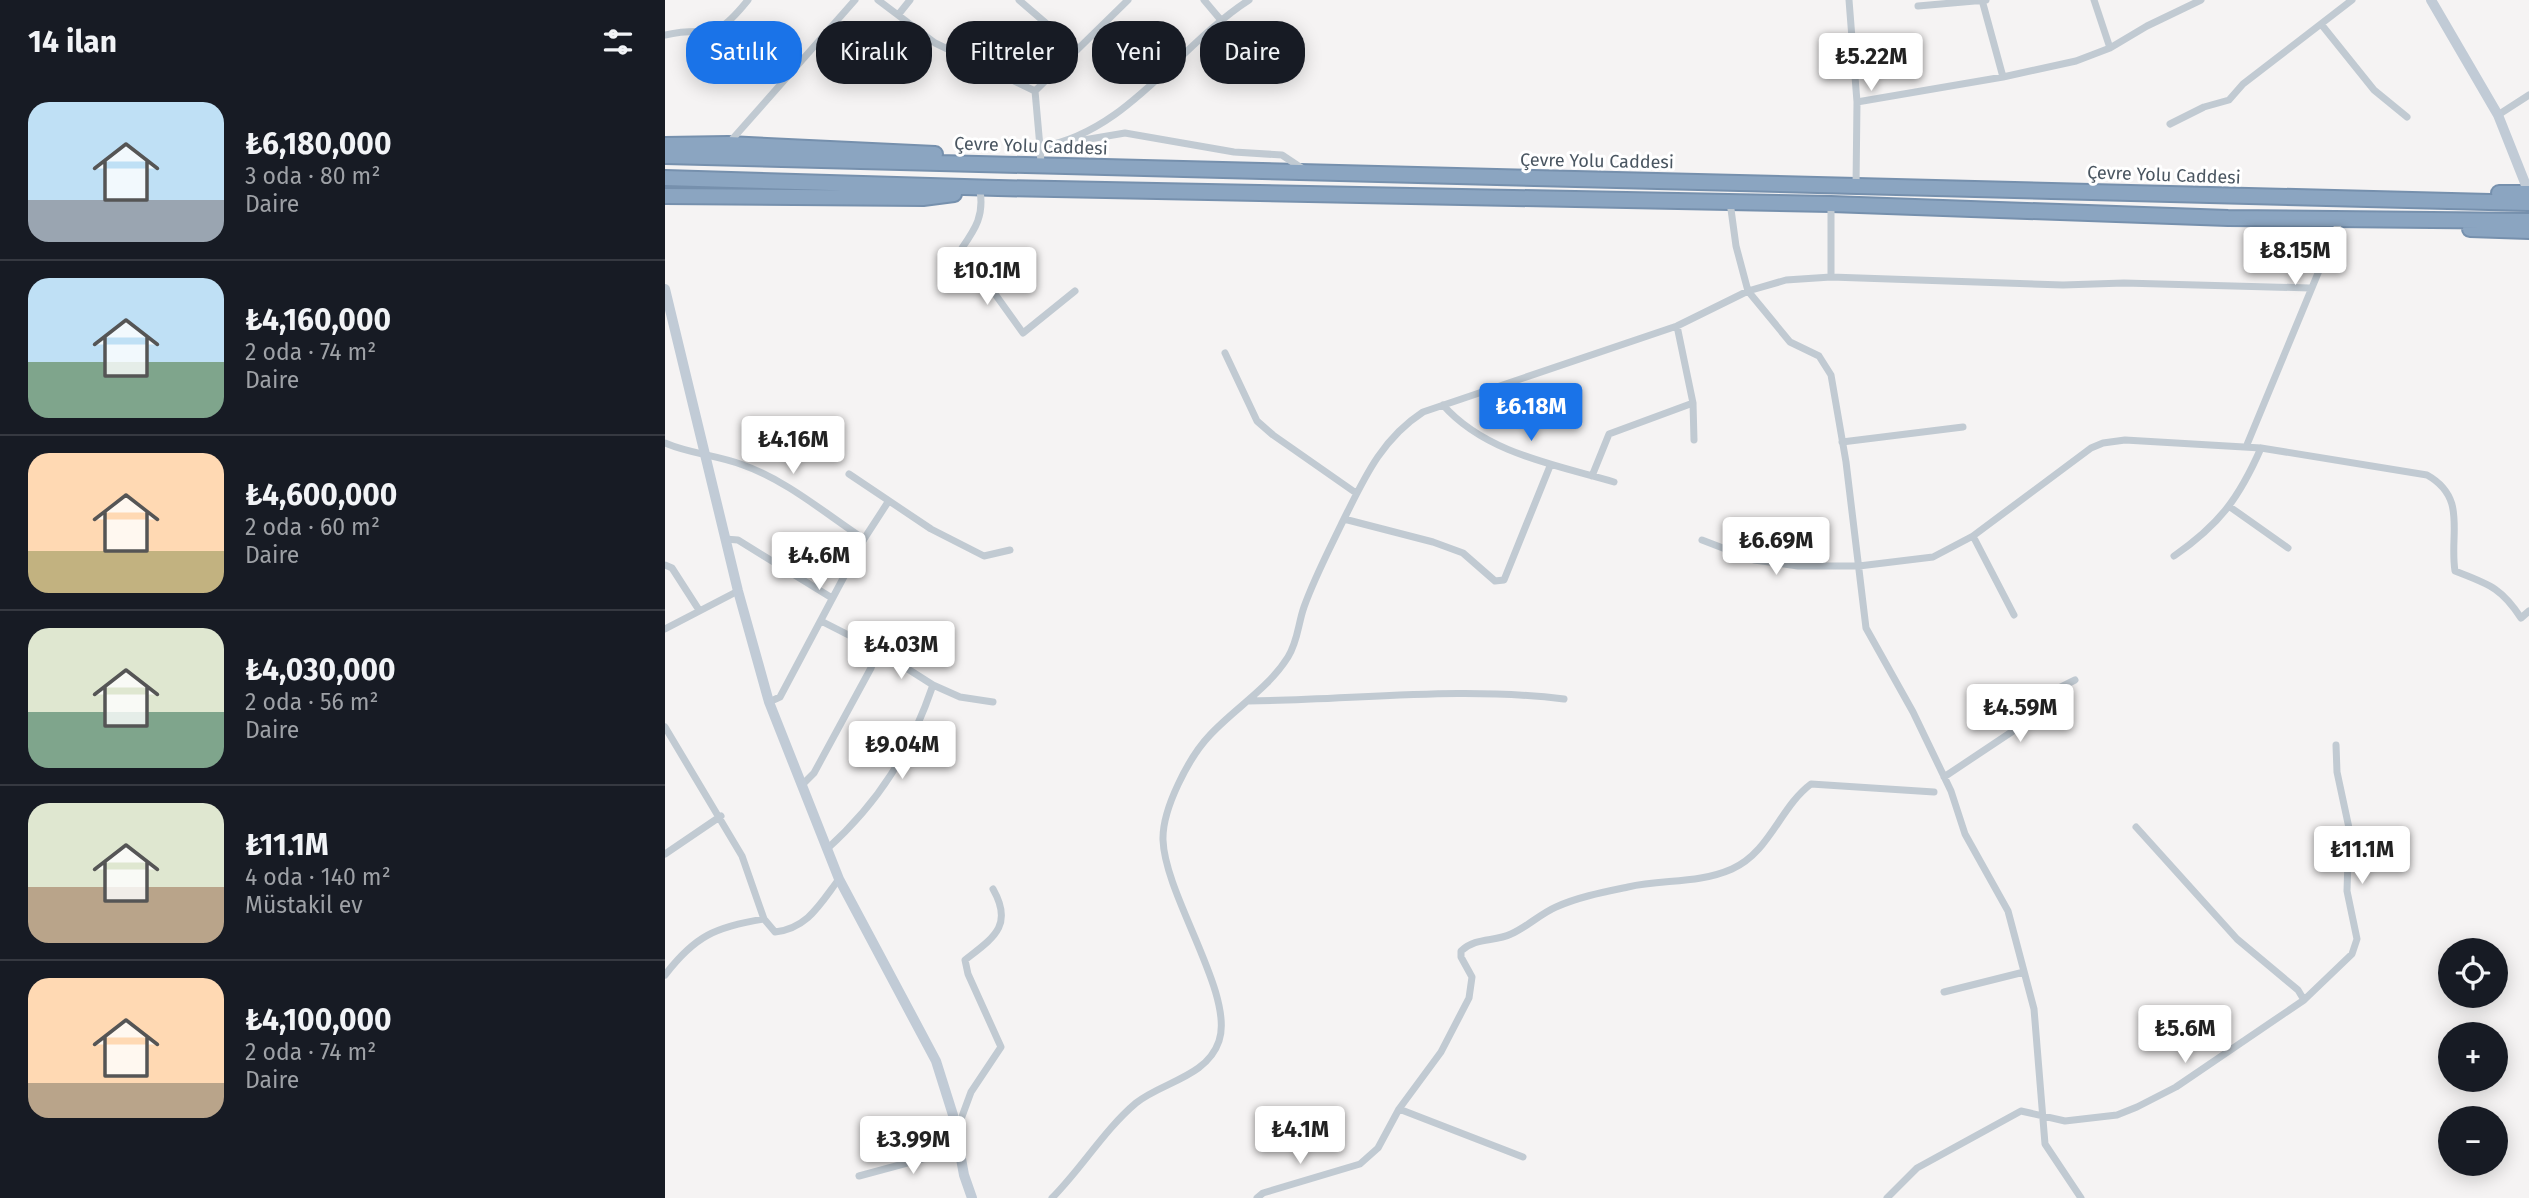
<!DOCTYPE html>
<html lang="tr">
<meta charset="utf-8">
<style>
:root{--surface:#171b24;--page:#242831;--text:#f1f3f6;--muted:#9ea1a6;--line:#363941;--accent:#1a73e8}
body{margin:0;font-family:"Fira Sans",sans-serif;background:var(--page);color:var(--text);height:100vh;display:flex;flex-direction:column;font-size:26px;white-space:nowrap}
*{box-sizing:border-box;margin:0}
p{font-size:23px;color:var(--muted)}
.icon{flex:none;width:38px;height:38px;fill:none;stroke:currentColor;stroke-width:2;stroke-linecap:round;stroke-linejoin:round}
.map{position:relative;flex:1;overflow:hidden}
.sheet{display:flex;flex-direction:column;background:var(--surface);width:665px}
.sheet>*{flex:none}
.banner{position:absolute;left:21px;top:21px;width:665px;height:63px;display:flex;gap:14px}
.controls{position:absolute;left:1773px;top:938px;display:grid;gap:14px}
.controls a{display:grid;place-items:center;width:70px;height:70px;border-radius:50%;background:var(--surface);box-shadow:0 4px 18px #0003;font-size:35px}
.price{position:absolute;translate:-50% -60px;padding:0 16px;border-radius:7px;background:#fff;color:#222;font-size:23px;line-height:46px;filter:drop-shadow(0 2px 4px #0008)}
.price::after{content:'';position:absolute;left:50%;top:42px;width:21px;height:16px;margin-left:-10px;background:inherit;clip-path:polygon(0 0,100% 0,50% 100%)}
.price.active{background:var(--accent);color:#fff}
ul{padding:0;list-style:none}
li{display:flex;align-items:center;gap:21px;height:175px;padding:0 28px}
li+li{border-top:2px solid var(--line)}
li span{display:grid;place-items:center;flex:none;width:196px;height:140px;border-radius:21px;color:#555}
li>.icon{margin-inline-start:auto}
span .icon{width:84px;height:84px;fill:#fffc;stroke-width:1}
li b{font-size:30px}
h2{display:flex;justify-content:space-between;align-items:center;height:84px;padding:0 28px;font-size:30px}
.chip{padding:0 24px;border-radius:28px;background:var(--surface);box-shadow:0 4px 18px #0003;font-size:24px;line-height:63px}
.chip.active{background:var(--accent);color:#fff}
main{display:flex;flex:1;min-height:0}
.map>svg:first-child{display:block}
</style>
<main>
<section class="sheet">
<h2>14 ilan<svg class="icon" aria-label="filters" viewBox="0 0 24 24"><path d="M4 7h16M4 17h16"/><circle cx="9" cy="7" r="2"/><circle cx="15" cy="17" r="2"/></svg></h2>
<ul>
<li><span style="background:linear-gradient(#bfe0f5 70%,#9aa5b1 0)"><svg class="icon" aria-label="home" viewBox="0 0 24 24"><path d="M3 11l9-7 9 7M6 9v11h12V9"/></svg></span><div><b>₺6,180,000</b><p>3 oda · 80 m²</p><p>Daire</p></div></li>
<li><span style="background:linear-gradient(#bfe0f5 60%,#7fa58c 0)"><svg class="icon" aria-label="home" viewBox="0 0 24 24"><path d="M3 11l9-7 9 7M6 9v11h12V9"/></svg></span><div><b>₺4,160,000</b><p>2 oda · 74 m²</p><p>Daire</p></div></li>
<li><span style="background:linear-gradient(#ffd9b3 70%,#c2b280 0)"><svg class="icon" aria-label="home" viewBox="0 0 24 24"><path d="M3 11l9-7 9 7M6 9v11h12V9"/></svg></span><div><b>₺4,600,000</b><p>2 oda · 60 m²</p><p>Daire</p></div></li>
<li><span style="background:linear-gradient(#dfe7d0 60%,#7fa58c 0)"><svg class="icon" aria-label="home" viewBox="0 0 24 24"><path d="M3 11l9-7 9 7M6 9v11h12V9"/></svg></span><div><b>₺4,030,000</b><p>2 oda · 56 m²</p><p>Daire</p></div></li>
<li><span style="background:linear-gradient(#dfe7d0 60%,#b9a48a 0)"><svg class="icon" aria-label="home" viewBox="0 0 24 24"><path d="M3 11l9-7 9 7M6 9v11h12V9"/></svg></span><div><b>₺11.1M</b><p>4 oda · 140 m²</p><p>Müstakil ev</p></div></li>
<li><span style="background:linear-gradient(#ffd9b3 75%,#b9a48a 0)"><svg class="icon" aria-label="home" viewBox="0 0 24 24"><path d="M3 11l9-7 9 7M6 9v11h12V9"/></svg></span><div><b>₺4,100,000</b><p>2 oda · 74 m²</p><p>Daire</p></div></li>
</ul>
</section>
<div class="map">
<svg width="1864" height="1198" viewBox="0 0 1864 1198">
<rect width="100%" height="100%" fill="#f5f3f3"/>
<g fill="none" stroke-linecap="round" stroke-linejoin="round">
<defs>
<path id="highway" d="M 0,145 L 63,144 L 270,154
M 0,156 L 1864,203
M 0,178 L 333,188 L 1166,204 L 1563,218 L 1864,221
M 1834,193 L 1864,193
M 0,196 L 258,198 L 289,194
M 1805,229 L 1864,231"/>
</defs>
<use href="#highway" stroke="#7690ad" stroke-width="18"/>
<path stroke="#c1cad2" stroke-width="7" d="M 213,0 L 270,43 L 370,91 L 375,147
M 354,0 L 411,49
M 539,0 L 555,19
M 1184,0 L 1192,102 L 1191,186
M 1317,0 L 1338,77
M 1429,0 L 1445,48
M 1253,6 L 1321,0
M 233,15 L 245,0
M 1656,24 L 1709,90 L 1742,117
M 0,35 C 47,24 45,47 83,0
M 370,91 L 463,0
M 1192,102 L 1338,77 L 1411,61 L 1445,48 L 1482,26 L 1536,0
M 1833,115 L 1864,95
M 1505,124 L 1539,107 L 1564,100 L 1578,84 L 1687,0
M 401,143 L 460,133 L 569,152 L 617,155 L 638,169
M 63,144 L 190,0
M 376,165 L 375,147 C 462,133 514,45 584,0
M 315,191 C 319,215 311,228 297,248 L 358,333 L 410,291
M 1065,202 L 1071,246 L 1083,291 L 1125,342 L 1154,356 L 1166,375 L 1181,462 L 1201,628 L 1248,712 L 1286,791 L 1300,834 L 1343,911 L 1369,1009 L 1380,1144 L 1416,1198
M 1166,277 L 1398,285 L 1459,283 L 1645,288
M 1012,326 L 1028,403 L 1029,440
M 560,353 L 592,421 L 608,435 L 691,493
M 778,405 C 820,453 891,465 949,482
M 1177,442 L 1298,427
M 0,443 C 25,454 52,455 78,465 C 121,480 161,514 199,539
M 1581,447 L 1675,220
M 184,474 L 266,529 L 319,556 L 345,550
M 927,476 L 944,434 L 1028,403
M 1565,507 L 1623,548
M 679,519 L 768,542 L 798,553 L 830,581 L 839,580 L 885,466
M 1308,536 L 1349,615
M 60,539 L 73,540 L 167,598
M 1037,540 L 1089,560 L 1133,566 L 1194,566 L 1268,557 L 1308,536 L 1426,448 L 1438,443 L 1460,440 L 1596,448 L 1762,475 C 1803,498 1784,534 1790,571 C 1823,584 1836,587 1856,618 L 1864,611
M 1509,556 C 1555,524 1574,498 1596,448
M 0,565 L 7,568 L 34,610
M 156,621 L 213,650 L 268,685 L 295,697 L 328,702
M 0,629 L 73,591
M 583,701 C 689,700 794,686 899,699
M 104,702 L 115,697 L 199,539 L 223,502
M 0,727 L 77,856 L 99,919
M 1279,777 L 1354,727 L 1376,697 L 1410,680
M 137,785 L 149,773 L 206,668 L 213,650
M 162,849 C 215,801 245,752 268,685
M 0,854 L 56,816
M 0,975 C 30,936 50,927 99,919 L 110,932 C 143,928 155,904 174,879
M 1279,992 L 1359,972
M 1639,1000 L 1687,954 L 1692,939 L 1682,891 L 1684,828 L 1672,772 L 1671,745
M 734,1109 L 858,1157
M 292,1130 L 306,1092 L 336,1047 L 303,974 L 300,960 C 328,938 349,926 328,889
M 194,1176 L 294,1149
M 387,1198 C 416,1169 440,1129 471,1103 C 497,1082 542,1077 554,1041 C 570,995 500,896 498,840 C 497,809 524,757 545,735 C 570,708 603,689 623,657 C 633,641 633,624 639,607 C 649,579 663,552 676,525 C 698,481 715,440 758,412 L 1012,326 L 1083,291 L 1121,280 L 1166,277 L 1166,204
M 592,1198 L 598,1193 L 695,1164 L 713,1148 L 734,1109 L 776,1052 L 804,998 L 807,977 L 796,957 L 796,951 C 811,937 829,942 846,934 C 862,927 875,914 891,907 C 913,897 939,892 963,887 C 998,879 1033,884 1067,869 C 1105,852 1115,807 1146,784 L 1269,792
M 1222,1198 L 1252,1168 L 1356,1111 L 1400,1121 L 1452,1115 L 1472,1107 L 1511,1087 L 1639,1000 L 1633,990 L 1572,939 L 1471,827"/>
<path stroke="#c1cbd6" stroke-width="10" d="M 1766,0 L 1833,115 L 1864,193
M 0,289 L 73,591 L 104,702 L 174,879 L 271,1061 L 288,1115 L 299,1175 L 307,1198"/>
<use href="#highway" stroke="#8ba5c1" stroke-width="14"/>
</g>
<g text-anchor="middle" stroke-width="6" stroke-linejoin="round" paint-order="stroke">
<g font-size="18" fill="#4a5661" stroke="#fff">
<text transform="translate(366 146) rotate(2)" y="6">Çevre Yolu Caddesi</text>
<text transform="translate(932 161) rotate(1)" y="6">Çevre Yolu Caddesi</text>
<text transform="translate(1499 175) rotate(2)" y="6">Çevre Yolu Caddesi</text>
</g>
</g>
</svg>
<div class="controls">
<a><svg class="icon" aria-label="locate" viewBox="0 0 24 24"><circle cx="12" cy="12" r="6"/><path d="M12 2v4M12 18v4M2 12h4M18 12h4"/></svg></a>
<a>+</a>
<a>−</a>
</div>
<b class="price" style="left:1206px;top:93px">₺5.22M</b>
<b class="price" style="left:1630px;top:287px">₺8.15M</b>
<b class="price" style="left:322px;top:307px">₺10.1M</b>
<b class="price active" style="left:866px;top:443px">₺6.18M</b>
<b class="price" style="left:128px;top:476px">₺4.16M</b>
<b class="price" style="left:1111px;top:577px">₺6.69M</b>
<b class="price" style="left:154px;top:592px">₺4.6M</b>
<b class="price" style="left:236px;top:681px">₺4.03M</b>
<b class="price" style="left:1355px;top:744px">₺4.59M</b>
<b class="price" style="left:237px;top:781px">₺9.04M</b>
<b class="price" style="left:1697px;top:886px">₺11.1M</b>
<b class="price" style="left:1520px;top:1065px">₺5.6M</b>
<b class="price" style="left:635px;top:1166px">₺4.1M</b>
<b class="price" style="left:248px;top:1176px">₺3.99M</b>
<div class="banner">
<a class="chip active">Satılık</a>
<a class="chip">Kiralık</a>
<a class="chip">Filtreler</a>
<a class="chip">Yeni</a>
<a class="chip">Daire</a>
</div>
</div>
</main>
